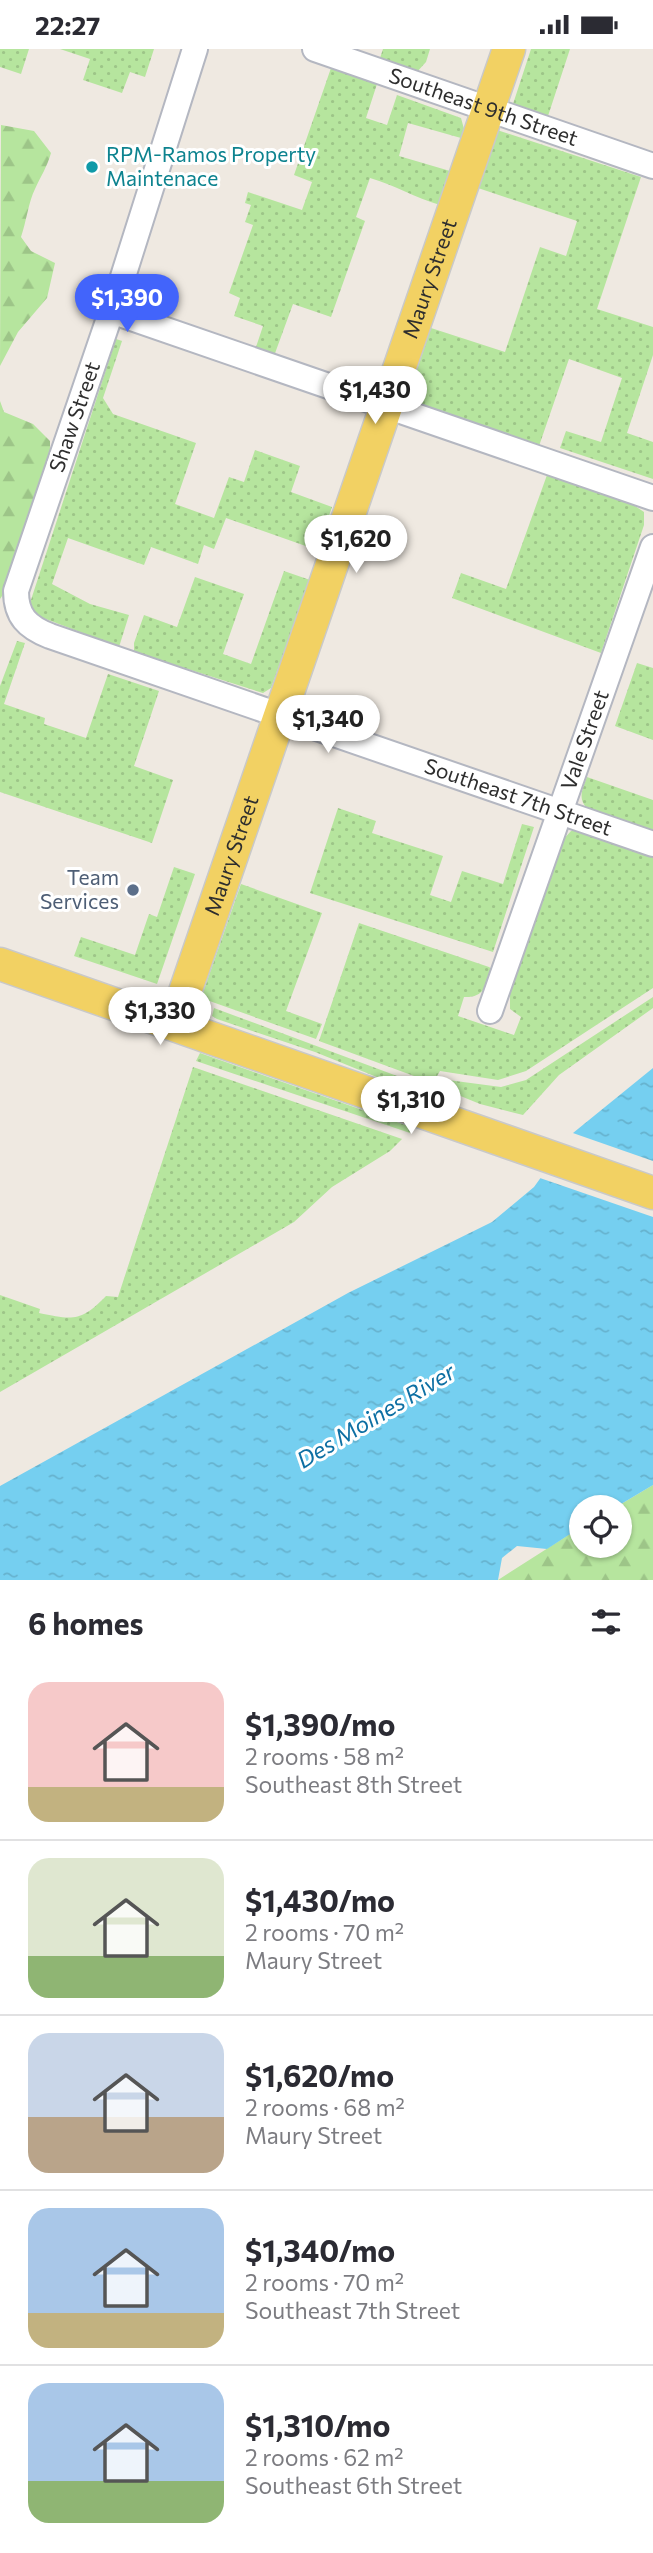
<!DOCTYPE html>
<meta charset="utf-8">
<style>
:root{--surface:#fff;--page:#f2f2f3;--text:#2b2b33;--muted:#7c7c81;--line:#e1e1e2;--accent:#4264fb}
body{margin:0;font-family:Commissioner,sans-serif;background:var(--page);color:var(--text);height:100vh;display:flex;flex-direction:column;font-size:26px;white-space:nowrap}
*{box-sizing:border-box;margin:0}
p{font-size:23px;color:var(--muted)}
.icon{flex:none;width:38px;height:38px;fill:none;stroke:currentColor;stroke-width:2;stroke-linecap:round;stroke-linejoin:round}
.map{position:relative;height:1531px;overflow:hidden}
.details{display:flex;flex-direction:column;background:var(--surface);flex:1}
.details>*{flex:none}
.tools{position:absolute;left:569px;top:1446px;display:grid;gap:14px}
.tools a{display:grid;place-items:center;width:63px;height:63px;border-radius:50%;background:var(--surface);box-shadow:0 2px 5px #0004;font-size:35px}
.price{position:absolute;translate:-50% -60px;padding:0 16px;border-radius:24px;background:#fff;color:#222;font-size:23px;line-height:46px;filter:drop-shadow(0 2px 4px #0008)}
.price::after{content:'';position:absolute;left:50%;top:42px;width:21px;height:16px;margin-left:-10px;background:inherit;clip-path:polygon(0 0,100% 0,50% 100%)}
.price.current{background:var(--accent);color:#fff}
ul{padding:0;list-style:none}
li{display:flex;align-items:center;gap:21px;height:175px;padding:0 28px}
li+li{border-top:2px solid var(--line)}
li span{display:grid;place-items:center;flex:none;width:196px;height:140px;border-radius:21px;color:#555}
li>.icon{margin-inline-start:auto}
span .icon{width:84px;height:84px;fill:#fffc;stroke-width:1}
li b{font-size:30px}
h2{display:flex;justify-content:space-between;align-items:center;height:84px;padding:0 28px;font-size:30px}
.status{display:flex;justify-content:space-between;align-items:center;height:49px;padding:0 35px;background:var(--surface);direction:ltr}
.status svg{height:19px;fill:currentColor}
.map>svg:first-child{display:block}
</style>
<div class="status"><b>22:27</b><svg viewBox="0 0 49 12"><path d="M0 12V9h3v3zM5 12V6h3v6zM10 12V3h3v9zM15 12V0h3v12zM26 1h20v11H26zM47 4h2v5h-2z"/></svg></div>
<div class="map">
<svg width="653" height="1531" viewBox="0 0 653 1531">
<defs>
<pattern id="grass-dots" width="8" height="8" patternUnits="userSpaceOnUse" patternTransform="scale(1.75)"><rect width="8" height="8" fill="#b6e59e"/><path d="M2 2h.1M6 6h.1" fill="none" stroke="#9dc588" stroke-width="1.8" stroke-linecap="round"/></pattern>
<pattern id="forest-firs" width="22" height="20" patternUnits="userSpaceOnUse" patternTransform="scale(1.75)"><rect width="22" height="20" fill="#b6e59e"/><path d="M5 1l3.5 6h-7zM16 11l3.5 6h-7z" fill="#9dc588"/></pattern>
<pattern id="water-ripples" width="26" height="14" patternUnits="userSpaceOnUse" patternTransform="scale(1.75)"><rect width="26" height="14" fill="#75cff0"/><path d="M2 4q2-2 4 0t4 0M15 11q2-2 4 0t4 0" fill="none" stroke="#66b2ce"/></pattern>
</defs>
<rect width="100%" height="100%" fill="#efe9e1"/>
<path fill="url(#grass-dots)" d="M 0,0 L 29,0 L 21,25 L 0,18 Z
M 60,0 L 154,0 L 145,28 L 130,23 L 122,44 L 83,31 L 90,10 Z
M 383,0 L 430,0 L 426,13 L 416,24 L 379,12 Z
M 531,0 L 570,0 L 548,67 L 513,55 Z
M 331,19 L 377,35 L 366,69 L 387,76 L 397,46 L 461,69 L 464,80 L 461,89 L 408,74 L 399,107 L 450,122 L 440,156 C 415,149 395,136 370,129 L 356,168 L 365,172 L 331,268 L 293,255 L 274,307 L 255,301 L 263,277 L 234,267 L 240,249 L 229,244 L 253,176 L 245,173 L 251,156 L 245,154 L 248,143 L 302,161 L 312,133 L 294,126 Z
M 494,80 L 641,128 L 597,260 L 653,278 L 653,306 L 627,384 L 653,393 L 653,430 L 560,399 L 566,382 L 601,393 L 622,329 L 569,310 L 539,397 L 406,353 L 431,279 L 505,303 L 540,198 L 566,207 L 577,172 L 475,138 Z
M 116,290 L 122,292 L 103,349 L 113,365 L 196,394 L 175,455 L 214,469 L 229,428 L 244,433 L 255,401 L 300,417 L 291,443 L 332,458 L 317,501 L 226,469 L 214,500 L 204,496 L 198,515 L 151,498 L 144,516 L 68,489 L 52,535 L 90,555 L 129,566 L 119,598 L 38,567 L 29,557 Z
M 547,426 L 632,455 L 644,463 L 644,476 L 601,604 L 452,549 L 461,524 L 506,540 Z
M 284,522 L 310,531 L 271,639 L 263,644 L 134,603 L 134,594 L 144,566 L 177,578 L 195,528 L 244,545 L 223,605 L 251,615 Z
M 17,592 L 25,594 L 4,655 L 45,669 L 44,675 L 86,689 L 108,625 L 159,642 L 134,717 L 173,731 L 152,794 L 0,743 L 0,637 Z
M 637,614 L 653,619 L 653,691 L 615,677 Z
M 587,728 L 653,751 L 653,784 L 589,761 C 577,751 582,741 587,728 Z
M 338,759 L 376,772 L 372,784 L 443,807 L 430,846 L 451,853 L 462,822 L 503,835 L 522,775 L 534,778 L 493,903 L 310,844 Z
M 577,781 L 653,807 L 653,939 L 526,1022 L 498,1031 L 440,1022 L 433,1034 L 319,992 L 359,874 L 489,918 L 493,921 C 487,937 483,949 464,948 L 458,967 L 514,986 L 521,968 L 510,960 L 510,937 L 560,794 L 571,782 Z
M 174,818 L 195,825 L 157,935 L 74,907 L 81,888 L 135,906 L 149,865 L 157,868 Z
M 241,835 L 322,864 L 286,962 L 322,975 L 316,990 L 201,949 Z
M 653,948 L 653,959 L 559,1026 L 523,1066 L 480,1055 L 441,1039 L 448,1031 L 501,1038 L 526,1031 Z
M 214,959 L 432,1040 L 426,1048 L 315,1003 L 217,970 L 212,967 Z
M 200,1004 L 411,1078 L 410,1084 L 196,1012 Z
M 193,1018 L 402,1090 L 390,1102 L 332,1138 L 294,1173 L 0,1343 L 0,1246 L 40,1260 L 39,1264 C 73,1271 81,1273 106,1247 L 118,1248 Z"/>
<path fill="url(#forest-firs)" d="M 1,76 L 34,82 L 51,104 C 47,118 41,127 35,140 C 29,151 26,174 21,188 L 31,202 L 55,214 L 47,249 L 18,283 L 0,317 Z
M 0,352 L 4,363 L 33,375 L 50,392 L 50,408 L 6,541 L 0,550 Z
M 653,1436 L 653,1531 L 498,1531 L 581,1478 L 581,1496 L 620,1496 L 620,1458 L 616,1458 Z"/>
<path fill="url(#water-ripples)" d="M 653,1019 L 653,1436 L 616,1458 L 581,1458 L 581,1478 L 547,1500 L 517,1497 L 502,1509 L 498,1531 L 0,1531 L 0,1437 L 348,1244 L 492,1173 L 534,1138 L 573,1084 Z"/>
<path fill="#efe9e1" d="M 570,1083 L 653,1112 L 653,1168 L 537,1128 Z"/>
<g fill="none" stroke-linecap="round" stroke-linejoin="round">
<defs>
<g id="minor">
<path id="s1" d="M 195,0 L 121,234 L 16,542 C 16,567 27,578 50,587 L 653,795"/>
<path id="s2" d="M 315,0 L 653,117"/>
<path d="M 111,262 L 653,449"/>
<path id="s3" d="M 490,962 L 653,498"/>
</g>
<g id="major">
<path d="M 0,915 L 653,1144"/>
<path id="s4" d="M 174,975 L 509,0"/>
</g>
</defs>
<use href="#minor" stroke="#b4b7c1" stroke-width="28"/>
<use href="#major" stroke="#c9c9c9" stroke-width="35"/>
<use href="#minor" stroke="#fff" stroke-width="24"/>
<use href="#major" stroke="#f2d163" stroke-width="32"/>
</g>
<circle fill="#0f9aa8" stroke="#fff" stroke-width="2.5" cx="92" cy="118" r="7"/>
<circle fill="#5c6f8a" stroke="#fff" stroke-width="2.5" cx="133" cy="841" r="7"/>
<g text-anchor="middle" stroke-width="6" stroke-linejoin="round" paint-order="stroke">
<g font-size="21" fill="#2e2e2e" stroke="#fff">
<text dy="7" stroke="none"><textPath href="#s2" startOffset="178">Southeast 9th Street</textPath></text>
<text dy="7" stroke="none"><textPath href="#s4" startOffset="788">Maury Street</textPath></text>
<text transform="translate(75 368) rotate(-71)" y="7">Shaw Street</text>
<text dy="7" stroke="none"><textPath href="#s3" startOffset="287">Vale Street</textPath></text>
<text dy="7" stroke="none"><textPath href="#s1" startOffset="1127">Southeast 7th Street</textPath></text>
<text dy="7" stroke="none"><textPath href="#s4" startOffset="178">Maury Street</textPath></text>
</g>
<g font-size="21" fill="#0d838f" stroke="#fff" text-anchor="start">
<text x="106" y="113">RPM-Ramos Property<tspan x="106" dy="24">Maintenace</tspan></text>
</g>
<g font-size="21" fill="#4e5e75" stroke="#fff" text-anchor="end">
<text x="119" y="836">Team<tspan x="119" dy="24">Services</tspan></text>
</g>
<g font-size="23" font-style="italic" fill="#0d6fa3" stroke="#fff">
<text transform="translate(376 1367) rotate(-31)" y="8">Des Moines River</text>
</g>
</g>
</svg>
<div class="tools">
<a><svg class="icon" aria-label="locate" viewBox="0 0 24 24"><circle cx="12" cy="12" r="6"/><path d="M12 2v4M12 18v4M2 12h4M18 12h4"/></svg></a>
</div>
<b class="price current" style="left:127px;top:285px">$1,390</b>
<b class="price" style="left:375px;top:377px">$1,430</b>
<b class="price" style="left:356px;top:526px">$1,620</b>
<b class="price" style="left:328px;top:706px">$1,340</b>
<b class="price" style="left:160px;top:998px">$1,330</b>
<b class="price" style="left:411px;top:1087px">$1,310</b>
</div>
<section class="details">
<h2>6 homes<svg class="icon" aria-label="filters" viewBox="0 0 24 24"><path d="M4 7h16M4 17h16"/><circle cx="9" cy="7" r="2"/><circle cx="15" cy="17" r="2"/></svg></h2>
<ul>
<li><span style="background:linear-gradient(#f6c9c9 75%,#c2b280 0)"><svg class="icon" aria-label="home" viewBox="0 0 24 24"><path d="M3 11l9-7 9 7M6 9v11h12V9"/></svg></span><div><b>$1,390/mo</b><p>2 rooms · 58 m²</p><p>Southeast 8th Street</p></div></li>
<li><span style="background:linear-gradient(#dfe7d0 70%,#8fb573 0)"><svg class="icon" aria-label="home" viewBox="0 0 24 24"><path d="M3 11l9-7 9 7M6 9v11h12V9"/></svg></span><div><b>$1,430/mo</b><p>2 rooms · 70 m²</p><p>Maury Street</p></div></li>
<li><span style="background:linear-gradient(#c9d6e8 60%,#b9a48a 0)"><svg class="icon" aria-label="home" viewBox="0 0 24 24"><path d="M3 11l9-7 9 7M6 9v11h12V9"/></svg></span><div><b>$1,620/mo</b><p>2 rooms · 68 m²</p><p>Maury Street</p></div></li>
<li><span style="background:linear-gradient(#a9c7e8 75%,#c2b280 0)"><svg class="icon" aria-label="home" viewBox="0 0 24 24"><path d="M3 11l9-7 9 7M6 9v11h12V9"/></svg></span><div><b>$1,340/mo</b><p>2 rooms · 70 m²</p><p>Southeast 7th Street</p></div></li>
<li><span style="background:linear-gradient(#a9c7e8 70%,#8fb573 0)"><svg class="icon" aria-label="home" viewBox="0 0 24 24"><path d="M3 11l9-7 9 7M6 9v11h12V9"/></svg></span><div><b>$1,310/mo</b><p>2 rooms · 62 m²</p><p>Southeast 6th Street</p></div></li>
</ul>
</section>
